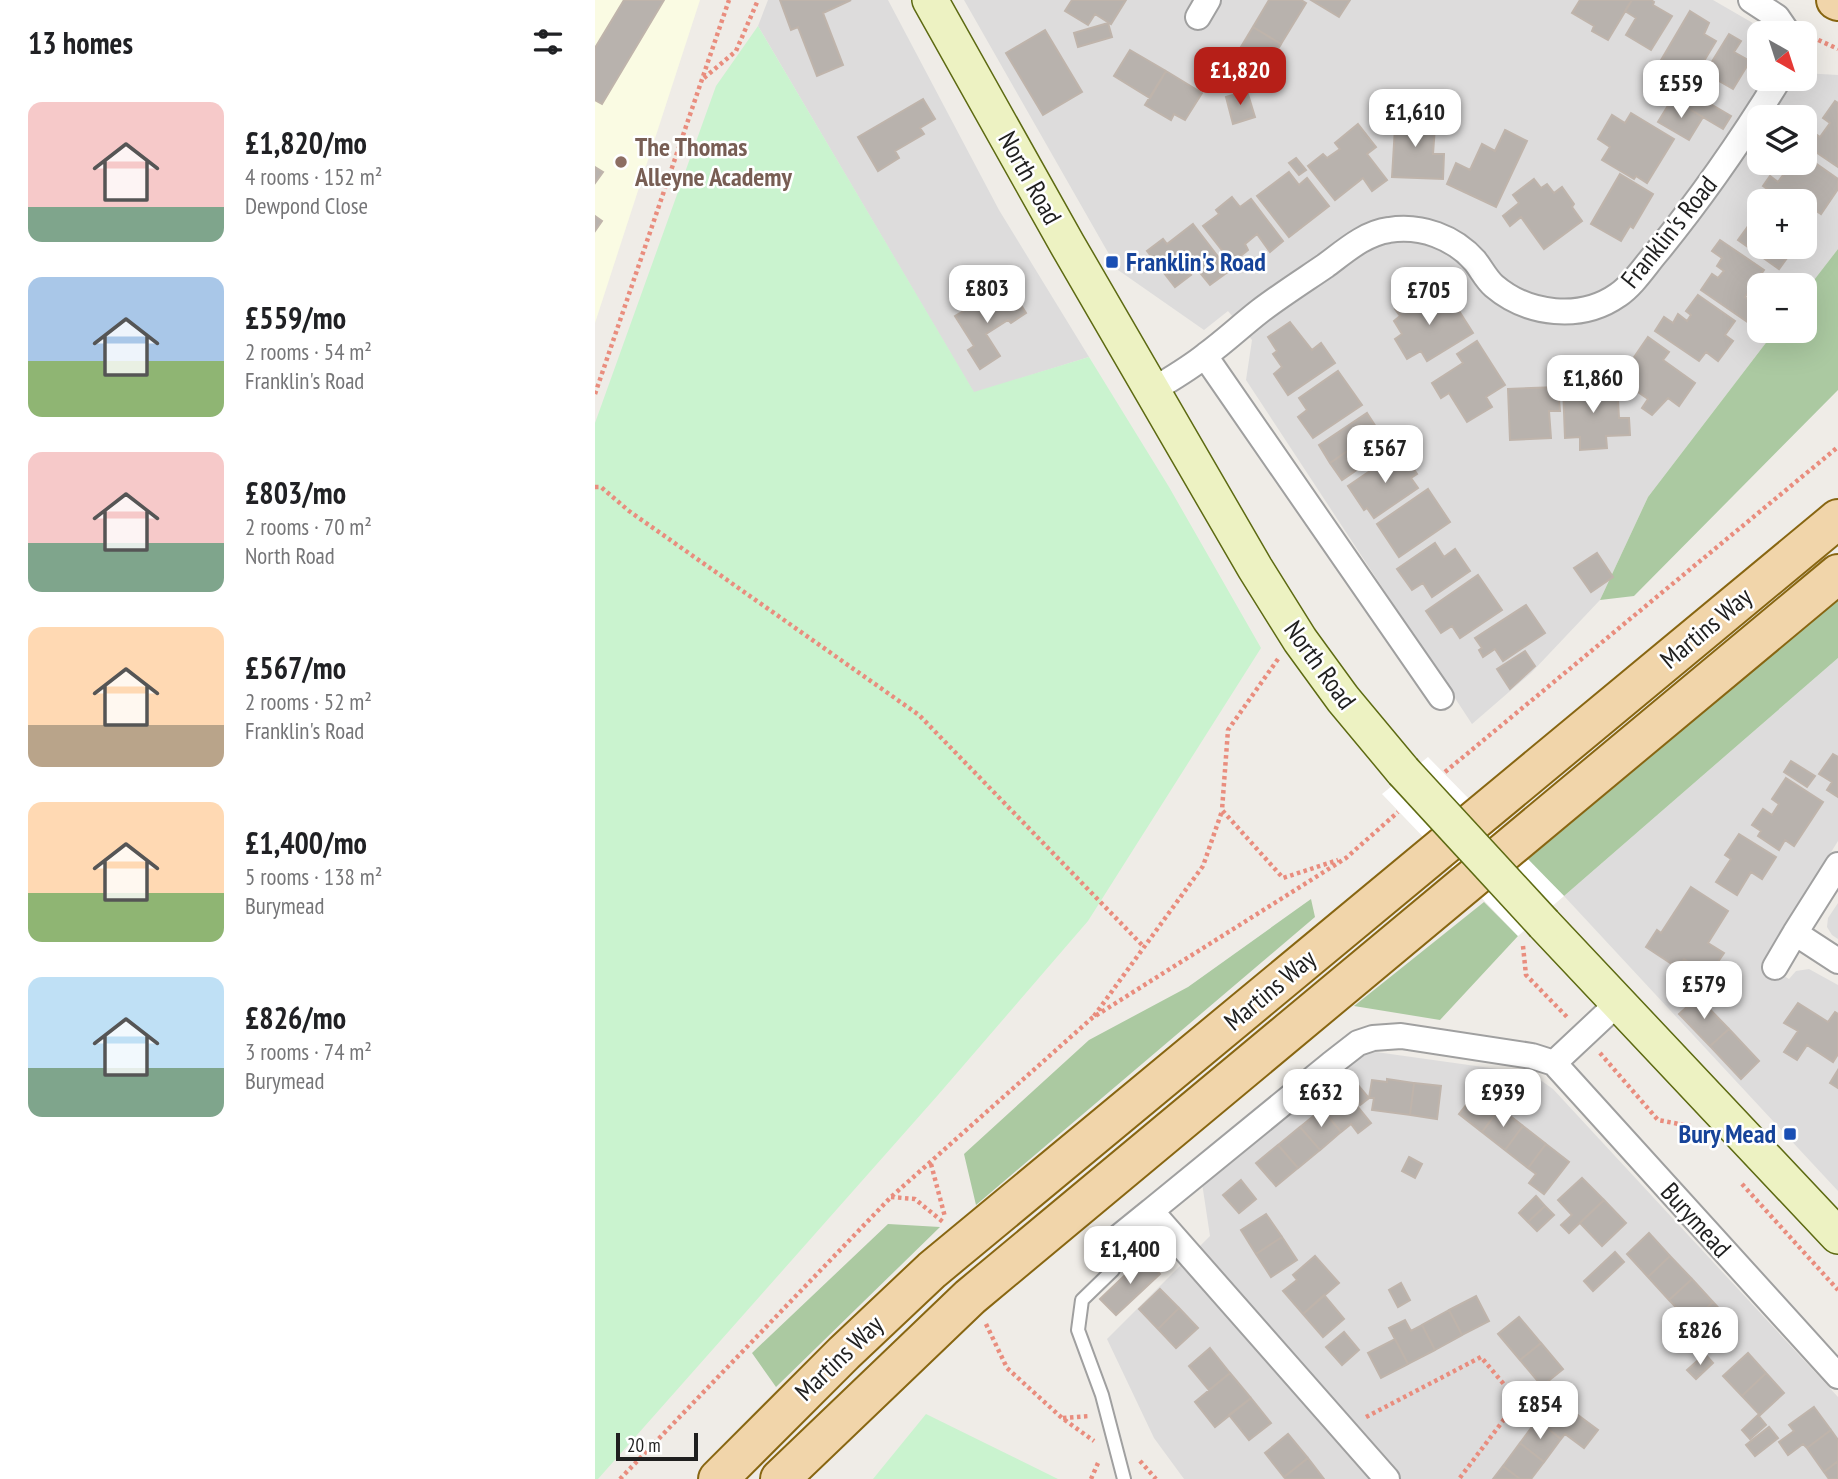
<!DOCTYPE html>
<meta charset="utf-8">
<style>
:root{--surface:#fff;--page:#f2f2f2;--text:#202124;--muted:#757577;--accent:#b61f18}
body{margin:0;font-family:"PT Sans Narrow",sans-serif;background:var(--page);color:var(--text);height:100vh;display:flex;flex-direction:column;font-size:26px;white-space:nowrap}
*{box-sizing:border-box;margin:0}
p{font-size:23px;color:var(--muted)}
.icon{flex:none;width:38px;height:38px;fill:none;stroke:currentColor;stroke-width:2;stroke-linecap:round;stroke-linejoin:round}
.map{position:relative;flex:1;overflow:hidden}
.side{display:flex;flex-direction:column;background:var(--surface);width:595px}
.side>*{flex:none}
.needle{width:46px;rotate:141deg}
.tools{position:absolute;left:1152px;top:21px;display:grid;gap:14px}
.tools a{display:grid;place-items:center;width:70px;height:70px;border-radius:14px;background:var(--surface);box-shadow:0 7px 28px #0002;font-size:35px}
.scale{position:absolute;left:21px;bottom:18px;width:82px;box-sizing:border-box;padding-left:7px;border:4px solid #1f1f1f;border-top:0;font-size:19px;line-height:24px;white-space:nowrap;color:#1f1f1f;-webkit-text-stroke:5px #fff;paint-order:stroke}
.price{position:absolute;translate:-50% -60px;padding:0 16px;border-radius:14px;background:#fff;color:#222;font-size:23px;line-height:46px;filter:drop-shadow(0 2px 4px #0008)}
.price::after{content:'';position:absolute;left:50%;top:42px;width:21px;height:16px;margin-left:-10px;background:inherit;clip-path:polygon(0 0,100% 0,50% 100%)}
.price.current{background:var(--accent);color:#fff}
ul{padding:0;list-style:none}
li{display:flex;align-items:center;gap:21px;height:175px;padding:0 28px}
li span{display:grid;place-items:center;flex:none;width:196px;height:140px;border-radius:14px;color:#555}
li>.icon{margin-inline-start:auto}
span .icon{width:84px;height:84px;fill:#fffc;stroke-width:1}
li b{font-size:30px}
h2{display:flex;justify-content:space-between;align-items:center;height:84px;padding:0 28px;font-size:30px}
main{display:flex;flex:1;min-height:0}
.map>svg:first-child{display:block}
</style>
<main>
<section class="side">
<h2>13 homes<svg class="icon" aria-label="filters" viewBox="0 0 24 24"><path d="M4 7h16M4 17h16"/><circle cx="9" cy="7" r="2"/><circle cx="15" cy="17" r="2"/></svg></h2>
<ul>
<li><span style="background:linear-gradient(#f6c9c9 75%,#7fa58c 0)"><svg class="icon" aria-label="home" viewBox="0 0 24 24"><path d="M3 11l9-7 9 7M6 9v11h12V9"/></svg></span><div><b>£1,820/mo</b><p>4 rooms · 152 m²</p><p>Dewpond Close</p></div></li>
<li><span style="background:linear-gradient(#a9c7e8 60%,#8fb573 0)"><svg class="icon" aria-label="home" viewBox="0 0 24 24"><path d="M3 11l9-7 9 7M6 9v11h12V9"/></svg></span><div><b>£559/mo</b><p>2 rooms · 54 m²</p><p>Franklin's Road</p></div></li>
<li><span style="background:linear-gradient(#f6c9c9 65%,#7fa58c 0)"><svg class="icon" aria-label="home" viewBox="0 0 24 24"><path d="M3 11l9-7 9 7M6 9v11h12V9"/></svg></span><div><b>£803/mo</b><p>2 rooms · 70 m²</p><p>North Road</p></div></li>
<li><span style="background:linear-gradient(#ffd9b3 70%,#b9a48a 0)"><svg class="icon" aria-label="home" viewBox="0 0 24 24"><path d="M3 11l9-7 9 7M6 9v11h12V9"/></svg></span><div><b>£567/mo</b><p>2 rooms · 52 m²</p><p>Franklin's Road</p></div></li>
<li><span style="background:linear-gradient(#ffd9b3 65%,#8fb573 0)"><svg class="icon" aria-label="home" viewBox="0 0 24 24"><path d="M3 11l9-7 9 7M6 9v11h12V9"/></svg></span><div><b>£1,400/mo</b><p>5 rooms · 138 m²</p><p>Burymead</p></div></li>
<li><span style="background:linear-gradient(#bfe0f5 65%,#7fa58c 0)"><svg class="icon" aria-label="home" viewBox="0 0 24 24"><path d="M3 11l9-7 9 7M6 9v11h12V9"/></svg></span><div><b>£826/mo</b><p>3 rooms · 74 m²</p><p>Burymead</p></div></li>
</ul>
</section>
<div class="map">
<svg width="1243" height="1479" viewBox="0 0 1243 1479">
<rect width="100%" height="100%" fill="#efece7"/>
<path fill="#dddcdc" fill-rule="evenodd" d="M 173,0 L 293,0 L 404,210 L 494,357 L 379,393 L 163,26 Z
M 369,0 L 1118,0 L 1163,26 L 1164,79 L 1209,79 L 1209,73 L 1243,75 L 1243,249 L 1209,293 L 1209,285 L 1164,285 L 1164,331 L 1180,331 L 1053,497 L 1005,600 L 936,673 L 877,724 L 651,380 L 657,340 L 633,311 L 609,330 L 523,270 ZM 1164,117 L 1209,117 L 1209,163 L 1164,163 ZM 1164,201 L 1209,201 L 1209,247 L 1164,247 Z
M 1243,658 L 1243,841 L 1167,963 L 1194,979 L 1201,971 L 1214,969 L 1243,985 L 1243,1191 L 969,896 Z
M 1243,903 L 1243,939 L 1237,935 L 1232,927 L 1233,918 Z
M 781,1052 L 931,1073 L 941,1077 L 958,1089 L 1243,1397 L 1243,1479 L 589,1479 L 559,1438 L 512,1339 L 615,1236 L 607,1183 L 759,1059 L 769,1054 Z"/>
<path fill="#fafbe3" d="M 0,0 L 105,0 L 0,323 Z"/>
<path fill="#abc9a1" d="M 1243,249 L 1243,390 L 1039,596 L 1005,600 L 1053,497 L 1180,331 L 1209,331 L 1209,293 Z
M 1243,600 L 1243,658 L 969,896 L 932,860 Z
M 716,899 L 720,917 L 381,1205 L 369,1154 L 494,1040 L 593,987 Z
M 889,902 L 923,936 L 845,1020 L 759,1006 Z
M 293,1224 L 345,1227 L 181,1387 L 157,1353 Z"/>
<path fill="#caf3cf" d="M 163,26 L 379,392 L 494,357 L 574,487 L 666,648 L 493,921 L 343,1095 L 3,1479 L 0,1479 L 0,423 L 121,86 Z
M 331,1414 L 463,1479 L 278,1479 Z"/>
<path fill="#fff" d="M 833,757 L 969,896 L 923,936 L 787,794 Z"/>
<path fill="#b8b2ad" stroke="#bfb4ab" stroke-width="2" d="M 29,0 L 69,0 L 7,104 L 0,100 L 0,48 Z
M 185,0 L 256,0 L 228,13 L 248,65 L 222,76 L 203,27 L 196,30 Z
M 477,0 L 531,0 L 516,24 L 500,14 L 493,25 L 470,11 Z
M 674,0 L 706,0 L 711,3 L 686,44 L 658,27 Z
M 716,0 L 755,0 L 744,17 Z
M 985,0 L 1037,0 L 1013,40 L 997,31 L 999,26 L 977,13 Z
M 1037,0 L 1056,0 L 1059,2 L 1058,5 L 1077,16 L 1056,50 L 1031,35 L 1041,18 L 1030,11 Z
M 1095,11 L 1114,23 L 1109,34 L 1121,41 L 1097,81 L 1065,62 Z
M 513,23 L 517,37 L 483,47 L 479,33 Z
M 658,27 L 686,44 L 662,84 L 634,67 Z
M 450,30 L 487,92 L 448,115 L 411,53 Z
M 1134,34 L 1146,41 L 1139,52 L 1155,61 L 1138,89 L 1110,73 Z
M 535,50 L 571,71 L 555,98 L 519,76 Z
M 571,71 L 607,93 L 590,120 L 579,114 L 576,120 L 550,105 Z
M 652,91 L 660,117 L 638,124 L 631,97 Z
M 1097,93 L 1136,116 L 1128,129 L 1089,106 Z
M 328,99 L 340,119 L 325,128 L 329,134 L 300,151 L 304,158 L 283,171 L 263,137 Z
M 1077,99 L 1108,117 L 1094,140 L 1063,122 Z
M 1240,101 L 1243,103 L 1243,167 L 1209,144 L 1209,126 L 1225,137 L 1235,123 L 1228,118 Z
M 801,111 L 825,112 L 824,126 L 840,127 L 838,154 L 849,154 L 848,179 L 797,177 Z
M 1036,113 L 1079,139 L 1052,183 L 1041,176 L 1039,179 L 1007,160 L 1015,147 L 1003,139 L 1017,115 L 1030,123 Z
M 763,124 L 781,147 L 772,154 L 792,180 L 777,191 L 768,178 L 740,200 L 713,166 L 728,154 L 732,158 L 745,149 L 740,143 Z
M 910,130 L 932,141 L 901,207 L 852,184 L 861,163 L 875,170 L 887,144 L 900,151 Z
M 1209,155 L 1243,179 L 1243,189 L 1226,214 L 1201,197 L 1198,201 L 1189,201 L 1168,186 L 1175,176 L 1183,182 L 1197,163 L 1209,163 Z
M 701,158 L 711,170 L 704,175 L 694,163 Z
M 0,167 L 8,172 L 0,183 Z
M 694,172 L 704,185 L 712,178 L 734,206 L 694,237 L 662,196 Z
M 1025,174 L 1058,194 L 1038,228 L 1035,226 L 1026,241 L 996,224 Z
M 939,179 L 946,188 L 952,184 L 959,193 L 967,187 L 979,204 L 977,207 L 987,221 L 949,249 L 926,217 L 915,226 L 908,216 L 924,203 L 918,195 Z
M 637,197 L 645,207 L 656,199 L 688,241 L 675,252 L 662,234 L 650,244 L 653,250 L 637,263 L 608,226 L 624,214 L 621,210 Z
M 1164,211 L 1164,247 L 1200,247 L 1184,269 L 1143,240 Z
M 0,216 L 7,221 L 0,231 Z
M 598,224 L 634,271 L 615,285 L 598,264 L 591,270 L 596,275 L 580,287 L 552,251 L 568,239 L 572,244 Z
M 1125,240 L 1169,270 L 1150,297 L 1164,307 L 1164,315 L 1157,325 L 1106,290 L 1117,274 L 1123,278 L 1129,271 L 1122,266 L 1127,258 L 1117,251 Z
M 826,292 L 830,300 L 838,296 L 847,310 L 859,303 L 878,333 L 832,361 L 826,351 L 812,359 L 800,339 L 807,334 L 799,321 L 805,316 L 800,309 Z
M 398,293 L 406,306 L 421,297 L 431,313 L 416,323 L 413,320 L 391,334 L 405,356 L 385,369 L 373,350 L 379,346 L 360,316 Z
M 1103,295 L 1140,321 L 1130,335 L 1138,341 L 1123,361 L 1111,352 L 1104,361 L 1060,331 L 1069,317 L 1078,323 L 1083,314 L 1092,321 L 1096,315 L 1091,311 Z
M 695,322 L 717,350 L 726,343 L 740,363 L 693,395 L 679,374 L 687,367 L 678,354 L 682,351 L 673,337 Z
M 1053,337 L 1074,352 L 1068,360 L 1100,383 L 1084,406 L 1073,398 L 1057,415 L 1047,408 L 1053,399 L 1024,379 Z
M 882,341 L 910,385 L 891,397 L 897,407 L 872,422 L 854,393 L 846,398 L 837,383 L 868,363 L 862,354 Z
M 743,371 L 767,405 L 718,438 L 703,417 L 712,410 L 704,398 Z
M 1022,383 L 1024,418 L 1034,418 L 1035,435 L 1011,436 L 1012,448 L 985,450 L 985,437 L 970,438 L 968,386 Z
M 963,387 L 965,411 L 954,411 L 956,438 L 915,440 L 913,389 Z
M 772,413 L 783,430 L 735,463 L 724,445 Z
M 783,430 L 795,447 L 747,480 L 735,463 Z
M 806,450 L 822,474 L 816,478 L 823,488 L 779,518 L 772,508 L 769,510 L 753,486 Z
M 833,489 L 855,522 L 804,557 L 782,524 Z
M 840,543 L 849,557 L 860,549 L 875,571 L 837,597 L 828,583 L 817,590 L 802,569 Z
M 1002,553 L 1018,577 L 996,592 L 979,568 Z
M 883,575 L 907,610 L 865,638 L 857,626 L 846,633 L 831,611 Z
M 931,605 L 950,633 L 908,661 L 900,649 L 888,657 L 884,650 L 887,648 L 880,638 Z
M 930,651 L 940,666 L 915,689 L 902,669 Z
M 1238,754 L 1243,757 L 1243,797 L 1232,790 L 1237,782 L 1224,774 Z
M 1196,761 L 1220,776 L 1212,787 L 1189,772 Z
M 1191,778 L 1228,802 L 1199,846 L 1190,840 L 1184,850 L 1163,836 L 1166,831 L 1157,825 L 1168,809 L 1177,815 L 1184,804 L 1177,799 Z
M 1144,834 L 1181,857 L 1167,879 L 1156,872 L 1142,895 L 1121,882 L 1136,859 L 1130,855 Z
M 1096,887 L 1133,911 L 1113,943 L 1129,953 L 1114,975 L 1089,959 L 1083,968 L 1051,947 L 1062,930 L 1066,933 Z
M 1103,997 L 1134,1029 L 1115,1046 L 1084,1014 Z
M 1203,1003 L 1233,1022 L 1240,1012 L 1243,1014 L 1243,1054 L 1238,1062 L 1212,1045 L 1202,1060 L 1189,1052 L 1203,1031 L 1189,1023 Z
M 1134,1029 L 1164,1061 L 1146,1079 L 1115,1046 Z
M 1243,1070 L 1243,1088 L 1235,1083 Z
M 792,1079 L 819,1083 L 815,1115 L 777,1110 L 779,1098 L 774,1098 L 777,1080 L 792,1082 Z
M 819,1083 L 846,1086 L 842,1119 L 815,1115 Z
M 762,1084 L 774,1098 L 765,1105 L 754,1091 Z
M 749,1090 L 776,1123 L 763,1133 L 756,1124 L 746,1132 L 727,1109 Z
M 883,1090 L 905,1108 L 887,1132 L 864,1114 Z
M 905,1108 L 928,1126 L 910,1150 L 887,1132 Z
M 727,1109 L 746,1132 L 725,1150 L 705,1127 Z
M 928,1126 L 951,1144 L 933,1168 L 910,1150 Z
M 705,1127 L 725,1150 L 703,1168 L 683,1145 Z
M 951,1144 L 974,1162 L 949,1194 L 934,1183 L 941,1174 L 933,1168 Z
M 683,1145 L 703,1168 L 681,1186 L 661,1163 Z
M 814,1157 L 827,1164 L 820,1178 L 807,1171 Z
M 987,1178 L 1009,1200 L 974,1233 L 966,1225 L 977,1215 L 963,1200 Z
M 646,1180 L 661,1199 L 644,1213 L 628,1195 Z
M 941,1196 L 950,1206 L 933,1222 L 924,1213 Z
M 1009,1200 L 1031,1223 L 1007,1246 L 985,1223 Z
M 950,1206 L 959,1215 L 942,1231 L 933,1222 Z
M 671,1214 L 687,1237 L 661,1254 L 646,1230 Z
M 1054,1233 L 1075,1256 L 1053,1277 L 1032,1254 Z
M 687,1237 L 702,1260 L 676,1277 L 661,1254 Z
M 1020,1252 L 1029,1262 L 998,1291 L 989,1281 Z
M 720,1256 L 744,1283 L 708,1314 L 688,1291 L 702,1280 L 698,1275 Z
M 1075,1256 L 1097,1279 L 1074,1300 L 1053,1277 Z
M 549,1257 L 565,1274 L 521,1315 L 505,1299 Z
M 1097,1279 L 1118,1302 L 1096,1323 L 1074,1300 Z
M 806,1283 L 815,1300 L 803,1307 L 794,1290 Z
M 565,1289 L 584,1308 L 563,1329 L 544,1309 Z
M 729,1295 L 749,1319 L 728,1337 L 708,1314 Z
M 881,1296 L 894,1321 L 867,1335 L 854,1310 Z
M 1118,1302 L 1139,1325 L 1117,1346 L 1096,1323 Z
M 584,1308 L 603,1328 L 581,1348 L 563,1329 Z
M 854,1310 L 867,1335 L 840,1350 L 827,1325 Z
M 924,1317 L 946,1343 L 925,1360 L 903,1334 Z
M 810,1320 L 816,1331 L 827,1325 L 840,1350 L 813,1364 L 794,1328 Z
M 749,1332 L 764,1350 L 747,1365 L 731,1347 Z
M 800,1339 L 813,1364 L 786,1378 L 773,1353 Z
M 946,1343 L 968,1369 L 947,1386 L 925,1360 Z
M 615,1348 L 635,1373 L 614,1390 L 594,1366 Z
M 1153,1353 L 1171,1373 L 1147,1396 L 1128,1376 Z
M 1110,1354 L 1118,1363 L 1101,1379 L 1092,1370 Z
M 635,1373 L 656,1398 L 620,1427 L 600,1402 Z
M 1171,1373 L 1189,1393 L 1165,1415 L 1147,1396 Z
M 656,1398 L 676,1423 L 654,1440 L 634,1415 Z
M 960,1398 L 1003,1430 L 989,1448 L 970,1434 L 966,1439 L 942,1420 Z
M 1219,1407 L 1236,1430 L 1212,1448 L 1208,1444 L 1193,1455 L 1184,1442 L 1199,1431 L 1194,1425 Z
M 1163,1415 L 1171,1425 L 1155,1439 L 1147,1430 Z
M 942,1420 L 966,1439 L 949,1462 L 925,1443 Z
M 1174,1427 L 1183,1438 L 1160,1456 L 1151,1445 Z
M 1236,1430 L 1243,1440 L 1243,1461 L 1229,1472 L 1212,1448 Z
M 693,1434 L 713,1458 L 689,1477 L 670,1453 Z
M 925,1443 L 949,1462 L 936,1479 L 925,1479 L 908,1466 Z
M 713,1458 L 729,1479 L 691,1479 L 689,1477 Z
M 1243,1461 L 1243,1479 L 1234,1479 L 1229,1472 Z
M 908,1466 L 925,1479 L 898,1479 Z"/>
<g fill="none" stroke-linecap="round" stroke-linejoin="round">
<defs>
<path id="service" d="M 514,1245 L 518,1270 L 487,1300 L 483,1330 L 507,1395 L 529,1479"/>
<path id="minor" d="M 1156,0 L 1182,17 L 1193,33
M 603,17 L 613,0
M 610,356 L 846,697
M 558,390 C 576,379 595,368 611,355 C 630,341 647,325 665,311 C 686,295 708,281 730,266 C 749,252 770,233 794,230 C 826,225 859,237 880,261 C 887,270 891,279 899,286 C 933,315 986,321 1023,295 C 1038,285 1050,266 1062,252 C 1107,197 1147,139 1184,79
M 1243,865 L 1200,933 L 1243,961
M 1180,967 L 1200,933
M 1023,1003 L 959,1063 L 1243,1376
M 514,1245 L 556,1211
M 792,1479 L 556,1211 L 736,1064 L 763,1043 L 778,1038 L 806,1036 L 937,1056 L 959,1063"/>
<path id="secondary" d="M 335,0 L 472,244 L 660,568 L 705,640 L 748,699 L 808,771
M 949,924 L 1243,1236"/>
<path id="primary" d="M 1241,0 L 1243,1
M 123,1479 L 249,1353 L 337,1270 L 1243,519
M 185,1479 L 375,1297 L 1243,574"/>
</defs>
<use href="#service" stroke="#a0a0a0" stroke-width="16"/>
<use href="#minor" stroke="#a0a0a0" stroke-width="28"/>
<use href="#secondary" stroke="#5d6a12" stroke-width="38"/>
<use href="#primary" stroke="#886612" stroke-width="42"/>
<path stroke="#e98d7e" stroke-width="4.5" stroke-dasharray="3.5 3.5" stroke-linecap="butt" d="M 1217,37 L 1243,49
M 109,78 L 141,51 L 163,0
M 0,394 L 134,0
M 0,487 L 6,487 L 34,511 L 324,715 L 548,946
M 683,659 L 633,730 L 627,810 L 688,878 L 743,860
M 850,772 L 1243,447
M 928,946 L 931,975 L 973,1018
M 499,1016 L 608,866 L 627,811
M 1005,1053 L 1063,1120 L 1095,1126
M 336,1164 L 350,1217
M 1147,1184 L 1243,1290
M 296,1197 L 320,1199 L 348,1222
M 391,1324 L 412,1368 L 467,1418 L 499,1441
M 771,1417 L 886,1357 L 923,1401 L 864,1479
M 468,1418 L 494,1416
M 545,1461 L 561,1479
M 25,1479 L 296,1197 L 497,1018 L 751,858 L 803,812
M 496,1479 L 503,1463"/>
<use href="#service" stroke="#fff" stroke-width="12"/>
<use href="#minor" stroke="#fff" stroke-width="24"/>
<use href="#secondary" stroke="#edf2c2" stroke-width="35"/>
<use href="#primary" stroke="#f1d5aa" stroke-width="38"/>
<defs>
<path id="secondary-bridge" d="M 808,771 L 949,924"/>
</defs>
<use href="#secondary-bridge" stroke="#5d6a12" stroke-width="38" stroke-linecap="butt"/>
<use href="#secondary-bridge" stroke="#edf2c2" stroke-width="35"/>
</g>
<circle fill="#8d6e63" stroke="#fff" stroke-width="2.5" cx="26" cy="162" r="7"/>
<g fill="#1a4fb4" stroke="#fff" stroke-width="2.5">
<rect x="510" y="255" width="14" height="14" rx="3.5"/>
<rect x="1188" y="1127" width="14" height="14" rx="3.5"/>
</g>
<g text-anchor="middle" stroke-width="5" stroke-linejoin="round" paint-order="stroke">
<g font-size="26" font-weight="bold" fill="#785e54" stroke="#fff" text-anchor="start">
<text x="40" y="156">The Thomas<tspan x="40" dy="30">Alleyne Academy</tspan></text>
</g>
<g font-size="26" fill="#1f1f1f" stroke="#fff">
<text transform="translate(435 178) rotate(61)" y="9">North Road</text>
<text transform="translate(1074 232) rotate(-51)" y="9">Franklin's Road</text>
<text transform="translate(1111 628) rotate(-40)" y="9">Martins Way</text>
<text transform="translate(725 665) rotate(54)" y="9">North Road</text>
<text transform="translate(675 990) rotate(-40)" y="9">Martins Way</text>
<text transform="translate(1101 1220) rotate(48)" y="9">Burymead</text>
<text transform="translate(244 1358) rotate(-44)" y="9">Martins Way</text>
</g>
<g font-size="26" font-weight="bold" fill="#164399" stroke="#fff" text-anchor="start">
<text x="531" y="271">Franklin's Road</text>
<text x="1181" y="1143" text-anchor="end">Bury Mead</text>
</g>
</g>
</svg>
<div class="tools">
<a><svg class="needle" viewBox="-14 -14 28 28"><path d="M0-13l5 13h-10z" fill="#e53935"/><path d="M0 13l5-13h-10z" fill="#757577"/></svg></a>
<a><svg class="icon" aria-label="layers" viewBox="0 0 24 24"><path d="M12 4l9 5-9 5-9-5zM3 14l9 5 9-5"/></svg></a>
<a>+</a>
<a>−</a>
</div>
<div class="scale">20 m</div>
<b class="price current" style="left:645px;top:107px">£1,820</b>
<b class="price" style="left:1086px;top:120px">£559</b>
<b class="price" style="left:820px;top:149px">£1,610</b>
<b class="price" style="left:392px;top:325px">£803</b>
<b class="price" style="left:834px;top:327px">£705</b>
<b class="price" style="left:998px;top:415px">£1,860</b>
<b class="price" style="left:790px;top:485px">£567</b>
<b class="price" style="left:1109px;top:1021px">£579</b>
<b class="price" style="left:726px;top:1129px">£632</b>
<b class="price" style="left:908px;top:1129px">£939</b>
<b class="price" style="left:535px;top:1286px">£1,400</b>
<b class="price" style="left:1105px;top:1367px">£826</b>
<b class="price" style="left:945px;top:1441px">£854</b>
</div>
</main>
